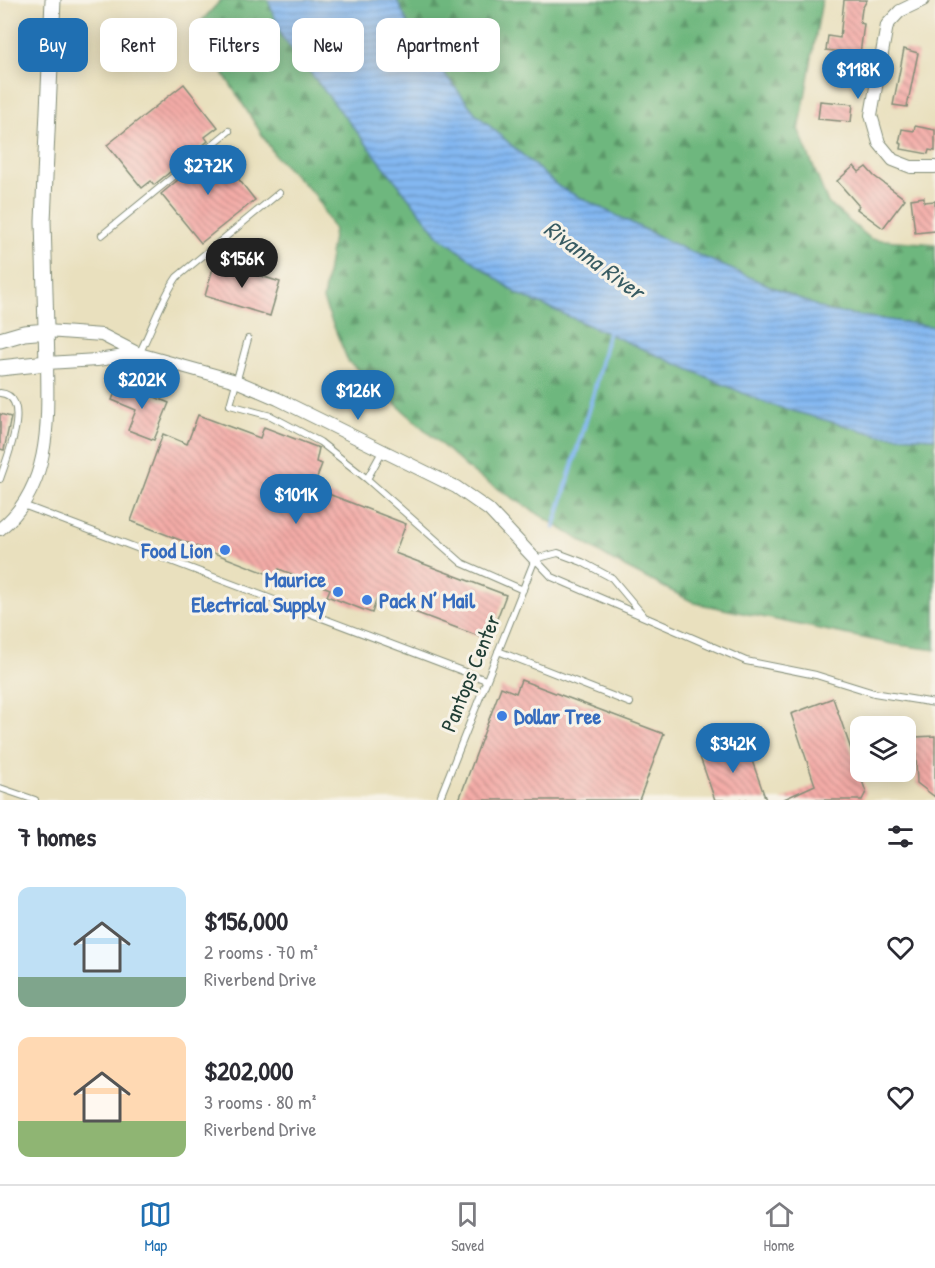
<!DOCTYPE html>
<meta charset="utf-8">
<style>
:root{--surface:#fff;--page:#f7f7f7;--text:#2b2b33;--muted:#7c7c81;--line:#e1e1e2;--accent:#1f6fb2}
body{margin:0;font-family:"Patrick Hand",sans-serif;background:var(--page);color:var(--text);height:100vh;display:flex;flex-direction:column;font-size:22px;white-space:nowrap}
*{box-sizing:border-box;margin:0}
p{font-size:20px;color:var(--muted)}
.icon{flex:none;width:33px;height:33px;fill:none;stroke:currentColor;stroke-width:2;stroke-linecap:round;stroke-linejoin:round}
.map{position:relative;height:800px;overflow:hidden}
.panel{display:flex;flex-direction:column;background:var(--surface);flex:1}
.panel>*{flex:none}
.top-card{position:absolute;left:18px;top:18px;width:600px;height:54px;display:flex;gap:12px}
.buttons{position:absolute;left:850px;top:716px;display:grid;gap:12px}
.buttons a{display:grid;place-items:center;width:66px;height:66px;border-radius:12px;background:var(--surface);box-shadow:0 3px 15px #0003;font-size:30px}
.price{position:absolute;translate:-50% -51px;padding:0 14px;border-radius:21px;background:var(--accent);color:#fff;font-size:20px;line-height:39px;filter:drop-shadow(0 2px 3px #0008)}
.price::after{content:'';position:absolute;left:50%;top:36px;width:18px;height:14px;margin-left:-9px;background:inherit;clip-path:polygon(0 0,100% 0,50% 100%)}
.price.on{background:#222;color:#fff}
ul{padding:0;list-style:none}
li{display:flex;align-items:center;gap:18px;height:150px;padding:0 18px}
li span{display:grid;place-items:center;flex:none;width:168px;height:120px;border-radius:12px;color:#555}
li>.icon{margin-inline-start:auto}
span .icon{width:72px;height:72px;fill:#fffc;stroke-width:1}
li b{font-size:26px}
h2{display:flex;justify-content:space-between;align-items:center;height:72px;padding:0 18px;font-size:26px}
.tag{padding:0 21px;border-radius:12px;background:var(--surface);box-shadow:0 3px 15px #0003;font-size:21px;line-height:54px}
.tag.on{background:var(--accent);color:#fff}
.tabs{display:flex;justify-content:space-around;align-items:center;height:84px;border-top:2px solid var(--line);background:var(--surface);font-size:16px;color:var(--muted)}
.tabs a{display:grid;justify-items:center;gap:3px}
.tabs .on{color:var(--accent)}
.map>svg:first-child{display:block}
</style>
<div class="map">
<svg width="935" height="800" viewBox="0 0 935 800">
<defs>
<pattern id="forest-firs" width="22" height="20" patternUnits="userSpaceOnUse" patternTransform="scale(1.5)"><rect width="22" height="20" fill="#6eb77e"/><path d="M5 1l3.5 6h-7zM16 11l3.5 6h-7z" fill="#5a9668"/></pattern>
<pattern id="water-rules" width="6" height="5" patternUnits="userSpaceOnUse" patternTransform="scale(1.5)"><rect width="6" height="5" fill="#83b7f1"/><path d="M0 2.5h6" fill="none" stroke="#6b96c4"/></pattern>
<pattern id="building-back-hatch" width="6" height="6" patternUnits="userSpaceOnUse" patternTransform="scale(1.5)"><rect width="6" height="6" fill="#f4aca7"/><path d="M-1 5l2 2M0 0l6 6M5-1l2 2" fill="none" stroke="#c58d89"/></pattern>
</defs>
<rect width="100%" height="100%" fill="#f7f3e8"/>
<filter id="ink" filterUnits="userSpaceOnUse"><feTurbulence type="fractalNoise" baseFrequency=".0167" numOctaves="2"/><feDisplacementMap in="SourceGraphic" scale="12" xChannelSelector="R" yChannelSelector="G"/><feConvolveMatrix kernelMatrix="1 2 1 2 8 2 1 2 1" color-interpolation-filters="sRGB"/></filter>
<filter id="wash" filterUnits="userSpaceOnUse"><feTurbulence type="fractalNoise" baseFrequency=".008" numOctaves="4" result="noise"/><feDisplacementMap in="SourceGraphic" scale="24" xChannelSelector="R" yChannelSelector="G"/><feGaussianBlur stdDeviation="1.35" result="paint"/><feColorMatrix in="noise" values="0 0 0 0 0 0 0 0 0 0 0 0 0 0 0 0 0 1.4 0 .05"/><feComposite in="paint" operator="in"/></filter>
<g filter="url(#wash)">
<rect width="100%" height="100%" fill="#e9e0be"/>
<path fill="url(#forest-firs)" stroke="#467a59" stroke-width="1.5" d="M 221,0 L 268,0 L 282,37 L 439,236 L 518,294 L 768,404 L 879,435 L 935,438 L 935,650 L 892,644 L 695,603 L 613,561 L 473,473 L 348,361 L 323,300 L 334,230 L 315,195 L 276,157 L 195,28 Z
M 397,0 L 822,0 L 799,131 L 828,203 L 871,239 L 935,244 L 935,327 L 828,311 L 682,248 L 559,187 L 476,114 L 412,32 Z"/>
<path fill="url(#water-rules)" stroke="#517a92" stroke-width="1.5" d="M 268,0 L 397,0 L 412,32 L 476,114 L 559,187 L 682,248 L 828,311 L 935,327 L 935,438 L 879,435 L 768,404 L 518,294 L 439,236 L 282,37 Z"/>
<g fill="none" stroke-linecap="round" stroke-linejoin="round">
<path stroke="#83b7f1" stroke-width="4.5" d="M 554,527 L 594,393 L 608,334"/>
</g>
<g id="blocks">
<path fill="url(#building-back-hatch)" d="M 844,0 L 867,0 L 862,9 L 860,23 L 864,24 L 860,54 L 826,50 L 828,36 L 840,38 Z
M 904,49 L 918,53 L 907,107 L 893,105 Z
M 184,84 L 218,127 L 205,137 L 208,141 L 154,185 L 151,181 L 142,188 L 107,145 Z
M 820,101 L 853,104 L 851,122 L 818,119 Z
M 915,126 L 935,130 L 935,151 L 929,150 L 928,154 L 901,149 L 902,144 L 899,143 L 902,129 L 914,131 Z
M 215,149 L 255,200 L 201,243 L 161,194 Z
M 854,166 L 859,172 L 866,167 L 874,176 L 905,199 L 883,228 L 857,209 L 859,206 L 837,181 Z
M 924,197 L 924,202 L 935,201 L 935,231 L 915,233 L 911,199 Z
M 215,261 L 280,282 L 270,316 L 205,296 Z
M 119,382 L 169,403 L 154,440 L 128,430 L 136,410 L 112,400 Z
M 0,414 L 11,417 L 4,450 L 0,449 Z
M 198,415 L 260,438 L 264,427 L 319,448 L 316,462 L 322,464 L 313,488 L 406,524 L 395,553 L 506,595 L 489,640 L 377,598 L 372,613 L 327,596 L 330,589 L 279,569 L 276,577 L 131,521 L 163,434 L 187,444 Z
M 521,680 L 664,734 L 639,800 L 459,800 L 501,687 L 516,693 Z
M 833,698 L 866,792 L 862,800 L 782,800 L 815,785 L 791,714 Z
M 935,736 L 935,797 L 917,783 L 915,737 Z
M 745,741 L 766,800 L 715,800 L 700,757 Z"/>
</g>
</g>
<g filter="url(#ink)">
<use href="#blocks" fill-opacity="0" stroke="#848e79" stroke-width="1.5"/>
<g fill="none" stroke-linecap="round" stroke-linejoin="round">
<defs>
<path id="service" d="M 102,235 L 229,131
M 248,339 L 230,405 L 271,416 L 320,442 L 367,479 L 462,563 L 523,590
M 139,354 C 152,329 162,298 177,277 L 279,193
M 0,393 C 34,396 6,460 0,479
M 367,479 L 383,450
M 23,505 L 486,680
M 535,559 L 552,577 L 746,661 L 816,675 L 874,693 L 935,703
M 535,559 L 558,553 L 582,562 L 612,578 L 643,615
M 498,651 L 630,703
M 0,788 L 35,800
M 439,800 L 535,559"/>
<path id="minor" d="M 923,0 L 900,11 L 887,25 L 871,115 L 879,143 L 893,160 L 911,167 L 935,167
M 47,331 L 102,335 L 139,354 L 236,381 L 278,399 L 456,487 L 489,510 L 535,559
M 0,529 C 51,488 48,422 47,363 L 97,360 L 139,354"/>
<path id="tertiary" d="M 0,340 L 24,333 L 47,331
M 0,368 L 47,363 L 43,221 L 53,0"/>
</defs>
<use href="#service" stroke="#848e79" stroke-width="8"/>
<use href="#minor" stroke="#848e79" stroke-width="14"/>
<use href="#tertiary" stroke="#848e79" stroke-width="17"/>
<use href="#service" stroke="#fff" stroke-width="6"/>
<use href="#minor" stroke="#fff" stroke-width="12"/>
<use href="#tertiary" stroke="#fff" stroke-width="15"/>
</g>
</g>
<g fill="#3f7fe0" stroke="#f7f3e8" stroke-width="2">
<circle cx="225" cy="550" r="6"/>
<circle cx="338" cy="592" r="6"/>
<circle cx="367" cy="600" r="6"/>
<circle cx="502" cy="716" r="6"/>
</g>
<g text-anchor="middle" stroke-width="6" stroke-linejoin="round" paint-order="stroke">
<g font-size="22" font-weight="bold" fill="#366cbe" stroke="#f7f3e8" text-anchor="end">
<text x="213" y="558">Food Lion</text>
<text x="326" y="587">Maurice<tspan x="326" dy="25">Electrical Supply</tspan></text>
<text x="379" y="608" text-anchor="start">Pack N’ Mail</text>
<text x="514" y="724" text-anchor="start">Dollar Tree</text>
</g>
<g font-size="22" fill="#1f3d34" stroke="#f7f3e8">
<text transform="translate(470 673) rotate(-68)" y="8">Pantops Center</text>
</g>
<g font-size="24" font-style="italic" fill="#385c63" stroke="#f7f3e8">
<text transform="translate(594 260) rotate(36)" y="8">Rivanna River</text>
</g>
</g>
</svg>
<div class="buttons">
<a><svg class="icon" aria-label="layers" viewBox="0 0 24 24"><path d="M12 4l9 5-9 5-9-5zM3 14l9 5 9-5"/></svg></a>
</div>
<b class="price" style="left:858px;top:100px">$118K</b>
<b class="price" style="left:208px;top:196px">$272K</b>
<b class="price on" style="left:242px;top:289px">$156K</b>
<b class="price" style="left:142px;top:410px">$202K</b>
<b class="price" style="left:358px;top:421px">$126K</b>
<b class="price" style="left:296px;top:525px">$101K</b>
<b class="price" style="left:733px;top:774px">$342K</b>
<div class="top-card">
<a class="tag on">Buy</a>
<a class="tag">Rent</a>
<a class="tag">Filters</a>
<a class="tag">New</a>
<a class="tag">Apartment</a>
</div>
</div>
<section class="panel">
<h2>7 homes<svg class="icon" aria-label="filters" viewBox="0 0 24 24"><path d="M4 7h16M4 17h16"/><circle cx="9" cy="7" r="2"/><circle cx="15" cy="17" r="2"/></svg></h2>
<ul>
<li><span style="background:linear-gradient(#bfe0f5 75%,#7fa58c 0)"><svg class="icon" aria-label="home" viewBox="0 0 24 24"><path d="M3 11l9-7 9 7M6 9v11h12V9"/></svg></span><div><b>$156,000</b><p>2 rooms · 70 m²</p><p>Riverbend Drive</p></div><svg class="icon" aria-label="heart" viewBox="0 0 24 24"><path d="M12 20l-8-8c-3-5 5-10 8-4 3-6 11-1 8 4z"/></svg></li>
<li><span style="background:linear-gradient(#ffd9b3 70%,#8fb573 0)"><svg class="icon" aria-label="home" viewBox="0 0 24 24"><path d="M3 11l9-7 9 7M6 9v11h12V9"/></svg></span><div><b>$202,000</b><p>3 rooms · 80 m²</p><p>Riverbend Drive</p></div><svg class="icon" aria-label="heart" viewBox="0 0 24 24"><path d="M12 20l-8-8c-3-5 5-10 8-4 3-6 11-1 8 4z"/></svg></li>
</ul>
</section>
<nav class="tabs">
<a class="on"><svg class="icon" aria-label="map" viewBox="0 0 24 24"><path d="M3 6l6-2 6 2 6-2v14l-6 2-6-2-6 2zM9 4v14M15 6v14"/></svg>Map</a>
<a><svg class="icon" aria-label="saved" viewBox="0 0 24 24"><path d="M7 4h10v16l-5-4-5 4z"/></svg>Saved</a>
<a><svg class="icon" aria-label="home" viewBox="0 0 24 24"><path d="M3 11l9-7 9 7M6 9v11h12V9"/></svg>Home</a>
</nav>
